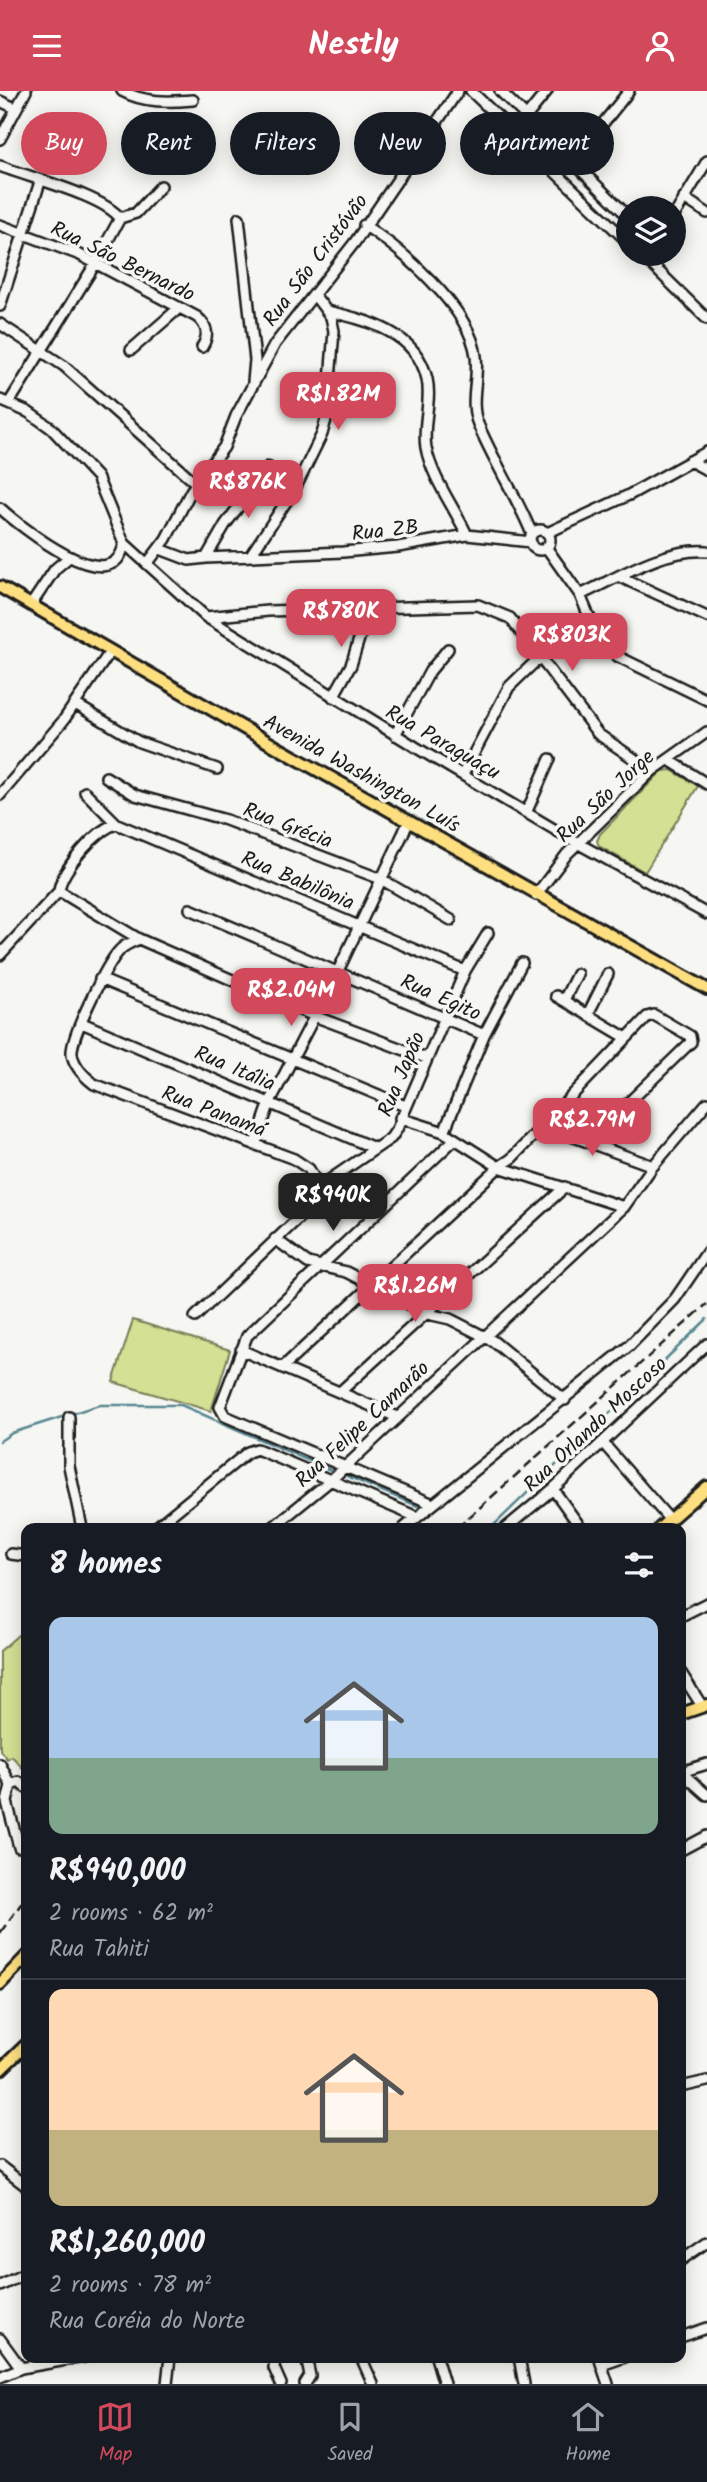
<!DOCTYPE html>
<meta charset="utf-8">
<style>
:root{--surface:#171b24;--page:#242831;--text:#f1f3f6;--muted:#9ea1a6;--line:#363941;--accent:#d1495b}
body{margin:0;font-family:Kalam,sans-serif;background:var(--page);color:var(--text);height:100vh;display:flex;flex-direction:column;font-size:26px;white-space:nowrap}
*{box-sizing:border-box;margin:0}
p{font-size:23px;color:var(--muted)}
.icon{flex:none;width:38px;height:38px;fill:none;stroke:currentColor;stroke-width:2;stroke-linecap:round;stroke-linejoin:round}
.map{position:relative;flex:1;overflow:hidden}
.sheet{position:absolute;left:21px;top:1432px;width:665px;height:840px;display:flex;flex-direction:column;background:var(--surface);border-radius:14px;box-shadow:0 4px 18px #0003}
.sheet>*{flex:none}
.top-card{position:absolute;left:21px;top:21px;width:665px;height:63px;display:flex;gap:14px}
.buttons{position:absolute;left:616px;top:105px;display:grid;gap:14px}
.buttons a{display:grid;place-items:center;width:70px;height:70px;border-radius:50%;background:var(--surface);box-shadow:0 4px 18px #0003;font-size:35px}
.price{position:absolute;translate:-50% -60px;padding:0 16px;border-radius:14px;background:var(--accent);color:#fff;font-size:23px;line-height:46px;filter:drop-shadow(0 2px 4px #0008)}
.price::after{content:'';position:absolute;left:50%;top:42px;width:21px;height:16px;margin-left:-10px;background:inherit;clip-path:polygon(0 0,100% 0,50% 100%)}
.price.current{background:#222;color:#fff}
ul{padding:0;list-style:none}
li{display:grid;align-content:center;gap:14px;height:371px;padding:0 28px}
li+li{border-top:2px solid var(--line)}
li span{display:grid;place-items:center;height:217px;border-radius:14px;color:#555}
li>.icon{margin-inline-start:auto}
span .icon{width:126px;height:126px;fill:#fffc;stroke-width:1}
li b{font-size:30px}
h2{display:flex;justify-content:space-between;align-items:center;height:84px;padding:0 28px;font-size:30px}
.chip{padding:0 24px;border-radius:32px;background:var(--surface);box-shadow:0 4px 18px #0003;font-size:24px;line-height:63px}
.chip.current{background:var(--accent);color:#fff}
header{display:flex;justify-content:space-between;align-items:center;height:91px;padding:0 28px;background:var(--accent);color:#fff;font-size:32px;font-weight:700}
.dock{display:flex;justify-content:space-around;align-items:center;height:98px;border-top:2px solid var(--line);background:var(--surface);font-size:19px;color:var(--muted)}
.dock a{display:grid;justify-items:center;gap:4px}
.dock .current{color:var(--accent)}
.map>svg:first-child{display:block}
</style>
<header><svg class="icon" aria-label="menu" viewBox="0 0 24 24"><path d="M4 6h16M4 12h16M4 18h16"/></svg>Nestly<svg class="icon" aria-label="person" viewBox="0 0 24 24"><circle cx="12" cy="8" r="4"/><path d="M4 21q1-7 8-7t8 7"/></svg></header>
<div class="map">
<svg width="707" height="2293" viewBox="0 0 707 2293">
<rect width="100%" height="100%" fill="#f6f6f2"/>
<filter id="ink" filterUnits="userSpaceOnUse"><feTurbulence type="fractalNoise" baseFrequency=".0143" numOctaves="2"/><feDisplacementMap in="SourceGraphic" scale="14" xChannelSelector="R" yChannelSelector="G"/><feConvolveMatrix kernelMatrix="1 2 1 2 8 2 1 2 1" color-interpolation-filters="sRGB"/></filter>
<g filter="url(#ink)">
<path fill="#d4e093" stroke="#787e58" stroke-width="2" d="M 671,679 L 698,695 L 645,781 L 599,755 L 597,750 L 600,743 L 662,680 Z
M 133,1229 L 230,1259 L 211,1320 L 113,1291 Z
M 26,1537 L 26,1681 L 12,1665 L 7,1668 L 0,1659 L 0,1560 Z"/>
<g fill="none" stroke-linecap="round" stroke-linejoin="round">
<path stroke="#598792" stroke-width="2.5" d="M 0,1350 L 12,1342 L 99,1314 L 181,1314 L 335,1381
M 347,1385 L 420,1416
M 491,1437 L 707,1228"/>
<defs>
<path id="minor" d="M 122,0 C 144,12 169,11 193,9
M 471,0 L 628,151
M 500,0 L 628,125
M 0,10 L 15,17
M 514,41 L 547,0
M 0,48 L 26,0
M 572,71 L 629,0
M 0,75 C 30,87 102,104 120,127 L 94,175 L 9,312
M 684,107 L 707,122
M 674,125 L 707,70
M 120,127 L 136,122 L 161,95
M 239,127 L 255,269 L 253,291
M 0,134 L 80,164 L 197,226 C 208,235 209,245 202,256
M 364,134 C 402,159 470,217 476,265 C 479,287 469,312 478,333 C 494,371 517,406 532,443
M 641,163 L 707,228
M 0,215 L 40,91
M 327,220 C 366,229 417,241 427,288 C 432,310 422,334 426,357 C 432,387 454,416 467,444
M 0,233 L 64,275 L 198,394
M 131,259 L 179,217
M 0,309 L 28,321 L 51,337 L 97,386 L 124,452 L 206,526 L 422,660 L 579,753 L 707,823
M 690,370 L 707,379
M 0,417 C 19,434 115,513 124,452
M530 449a10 10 0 1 1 20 0a10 10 0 1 1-20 0Z
M 547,442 L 629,404 L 707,361
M 546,456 L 580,504 L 596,542 L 617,565 L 707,609
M 160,458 L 189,469 L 206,467 L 343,461 L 398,456 L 467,444 L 531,451
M 250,465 L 296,396 L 322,343 L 327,325 L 334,240 L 331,226 L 315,205
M 206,467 L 225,434 L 268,376
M 147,473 L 166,448 L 191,400 L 224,356 L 236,325 L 275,253 L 355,151 L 458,0
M 620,486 L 707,526
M 580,504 C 619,486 663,457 707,460
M 31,514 L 55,478 L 68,467
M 206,526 L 268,520 L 478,514 L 510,527 L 598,643 L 652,680
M 333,606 L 351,574 L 368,519
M 75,613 L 139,651 L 217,678
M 395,644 L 430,580 L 448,558
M 669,669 L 707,693
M 463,683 L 509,596 L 541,565
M 106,686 L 135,704 L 226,729 L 381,788 L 451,829
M 85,701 L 117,733 L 465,880
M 0,704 L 63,630 L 110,561
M 527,720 L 550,668
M 59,800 L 139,848 L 314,925 L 426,967
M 59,800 C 60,780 98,736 117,733
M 536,804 L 567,763 L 652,680 L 707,641
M 190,818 L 484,944
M 139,848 C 133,851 124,854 120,859 C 107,872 70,947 72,963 C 74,975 85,986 94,993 L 294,1068 L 309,1078 L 319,1096
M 0,864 L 59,800
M 100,888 L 405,1015
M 556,905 L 625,946
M 564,909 L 577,883
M 588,923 L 608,883
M 82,932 L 374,1057
M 400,1027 L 444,1041 L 499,1076 L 624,1116
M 541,1034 L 653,1075
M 444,1041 L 484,944 L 522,872
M 255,1054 L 270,1011 L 338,880 L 409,730
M 275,1148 L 308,1172 L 346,1181 L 428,1223 L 450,1228 L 493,1250 L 565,1309
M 195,1226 L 308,1118 L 319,1096 L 391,1047 L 397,1038 L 465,880 L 488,842
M 241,1259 L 397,1326
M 284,1275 L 499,1076 L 511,1068 L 647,926 L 654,924 L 690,945 L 691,951 L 589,1050
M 341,1300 L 565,1096
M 69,1326 L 69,1375 L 82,1437
M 603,1352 L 669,1428
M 553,1398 L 581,1437
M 433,1413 L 225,1325 L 220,1316 L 247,1245 L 455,1048
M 155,1437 L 248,1361 L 257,1358 L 417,1426
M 272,1437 L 331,1389 L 624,1116 L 653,1075 L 707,1012
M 404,1437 L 629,1255 L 675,1208 L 707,1161
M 506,1437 L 553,1398 L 707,1253
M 11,1463 L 26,1465
M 681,1525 L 707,1512
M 681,1582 L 702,1615
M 0,1673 L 11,1694
M 681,1681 L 707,1704
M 681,1681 L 707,1673
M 11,1694 L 7,1711 L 19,1756 L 26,1756
M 11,1694 L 19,1691 L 26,1697
M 681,1759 L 707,1745
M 681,1996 L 707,1990
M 0,2075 L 26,2095
M 681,2169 L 707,2151
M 0,2195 L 26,2182
M 681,2246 L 707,2237
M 0,2248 L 21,2277
M 275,2266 L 274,2277 L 281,2293
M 361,2266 L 373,2293
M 436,2266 L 444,2293
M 519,2266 L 524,2293
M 599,2266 L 608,2293
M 602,2274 L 625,2266
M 0,2286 L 21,2277 L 84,2266
M 167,2293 L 170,2266
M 305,2293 L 310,2285 L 306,2266"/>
<path id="major" d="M 0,496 L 280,658 L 707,898
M 660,1437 L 707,1396
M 681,1623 L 707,1614
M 0,1893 L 26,1866
M 0,1979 L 26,1954"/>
</defs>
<use href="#minor" stroke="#1c1c1c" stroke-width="14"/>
<use href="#major" stroke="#1c1c1c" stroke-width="16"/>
<use href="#minor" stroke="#f6f6f2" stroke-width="9"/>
<use href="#major" stroke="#fedf80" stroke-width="10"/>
<path stroke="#1c1c1c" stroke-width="2.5" stroke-dasharray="10 5" stroke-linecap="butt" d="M 457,1437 L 707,1213
M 0,1842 L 26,1806"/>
</g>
</g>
<g text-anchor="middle" stroke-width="7" stroke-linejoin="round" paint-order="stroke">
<g font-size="21" fill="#1c1c1c" stroke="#f6f6f2">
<text transform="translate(315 169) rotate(-53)" y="7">Rua São Cristóvão</text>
<text transform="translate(123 170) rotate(26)" y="7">Rua São Bernardo</text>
<text transform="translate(385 439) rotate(-6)" y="7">Rua ZB</text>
<text transform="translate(443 651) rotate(30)" y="7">Rua Paraguaçu</text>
<text transform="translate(362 682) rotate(29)" y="7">Avenida Washington Luís</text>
<text transform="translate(605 705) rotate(-43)" y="7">Rua São Jorge</text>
<text transform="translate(288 734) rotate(21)" y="7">Rua Grécia</text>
<text transform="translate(298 789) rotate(23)" y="7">Rua Babilônia</text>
<text transform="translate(441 906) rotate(24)" y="7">Rua Egito</text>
<text transform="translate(235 977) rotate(23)" y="7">Rua Itália</text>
<text transform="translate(401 983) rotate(-67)" y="7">Rua Japão</text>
<text transform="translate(214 1020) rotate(21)" y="7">Rua Panamá</text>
<text transform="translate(362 1333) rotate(-43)" y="7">Rua Felipe Camarão</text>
<text transform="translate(595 1333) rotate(-43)" y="7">Rua Orlando Moscoso</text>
</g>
</g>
</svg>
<div class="buttons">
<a><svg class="icon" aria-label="layers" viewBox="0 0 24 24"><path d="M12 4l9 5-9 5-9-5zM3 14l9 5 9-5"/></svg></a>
</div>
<b class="price" style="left:338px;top:341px">R$1.82M</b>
<b class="price" style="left:248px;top:429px">R$876K</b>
<b class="price" style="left:341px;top:558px">R$780K</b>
<b class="price" style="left:572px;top:582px">R$803K</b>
<b class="price" style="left:291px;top:937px">R$2.04M</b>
<b class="price" style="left:592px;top:1067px">R$2.79M</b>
<b class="price current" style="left:333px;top:1142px">R$940K</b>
<b class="price" style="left:415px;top:1233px">R$1.26M</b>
<div class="top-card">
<a class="chip current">Buy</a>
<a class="chip">Rent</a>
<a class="chip">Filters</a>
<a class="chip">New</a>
<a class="chip">Apartment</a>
</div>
<section class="sheet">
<h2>8 homes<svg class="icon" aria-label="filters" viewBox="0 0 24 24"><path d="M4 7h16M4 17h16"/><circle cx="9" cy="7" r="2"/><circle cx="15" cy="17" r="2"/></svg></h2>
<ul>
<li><span style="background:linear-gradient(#a9c7e8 65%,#7fa58c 0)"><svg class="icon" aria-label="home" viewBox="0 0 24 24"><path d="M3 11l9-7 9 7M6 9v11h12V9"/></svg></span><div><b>R$940,000</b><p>2 rooms · 62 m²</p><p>Rua Tahiti</p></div></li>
<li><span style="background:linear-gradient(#ffd9b3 65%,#c2b280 0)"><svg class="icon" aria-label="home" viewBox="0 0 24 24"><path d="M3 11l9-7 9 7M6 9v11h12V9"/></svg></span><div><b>R$1,260,000</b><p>2 rooms · 78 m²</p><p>Rua Coréia do Norte</p></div></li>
</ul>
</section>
</div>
<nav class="dock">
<a class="current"><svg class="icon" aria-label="map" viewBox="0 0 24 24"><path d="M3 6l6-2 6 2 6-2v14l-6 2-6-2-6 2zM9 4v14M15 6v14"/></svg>Map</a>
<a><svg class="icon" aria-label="saved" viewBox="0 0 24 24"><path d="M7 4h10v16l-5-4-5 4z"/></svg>Saved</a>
<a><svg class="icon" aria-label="home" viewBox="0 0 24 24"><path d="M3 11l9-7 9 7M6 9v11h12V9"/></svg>Home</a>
</nav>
